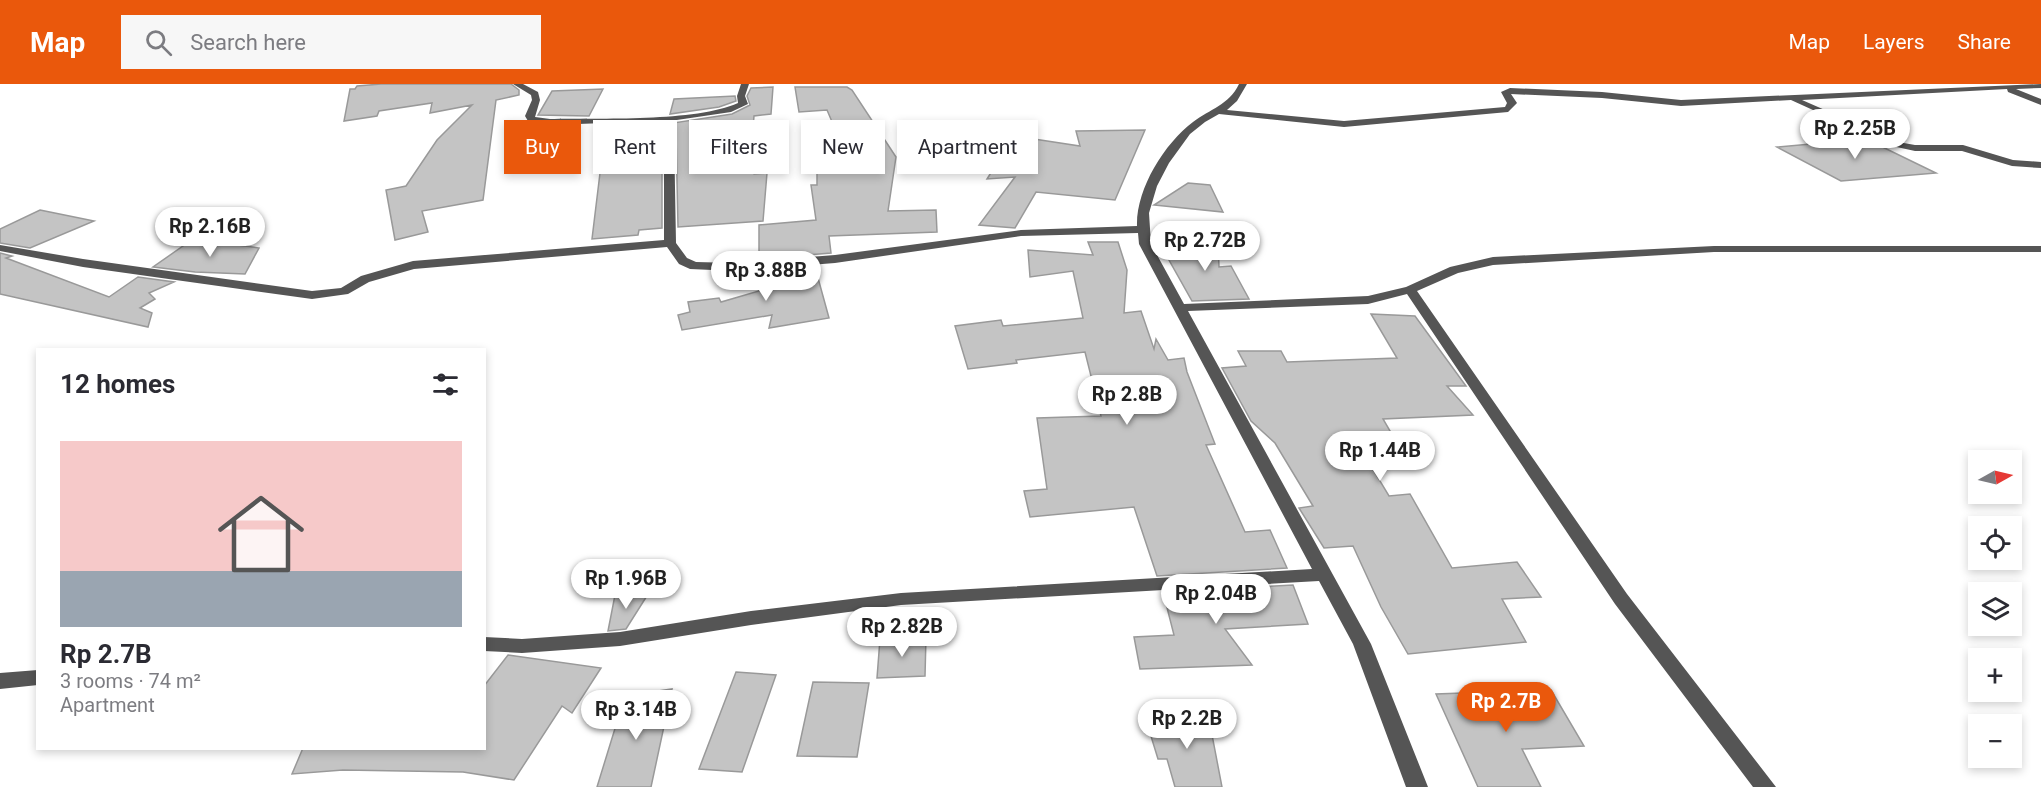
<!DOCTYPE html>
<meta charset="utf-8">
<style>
:root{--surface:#fff;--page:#f7f7f7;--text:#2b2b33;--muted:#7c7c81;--accent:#ea580c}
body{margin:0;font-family:Roboto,sans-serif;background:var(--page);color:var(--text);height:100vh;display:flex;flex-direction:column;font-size:22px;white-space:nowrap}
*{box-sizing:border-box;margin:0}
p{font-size:20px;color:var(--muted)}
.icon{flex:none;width:33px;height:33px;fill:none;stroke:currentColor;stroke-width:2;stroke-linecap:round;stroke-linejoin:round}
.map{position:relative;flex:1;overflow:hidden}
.drawer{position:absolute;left:36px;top:264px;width:450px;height:402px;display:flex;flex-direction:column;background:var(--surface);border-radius:0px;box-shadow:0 3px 9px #0003}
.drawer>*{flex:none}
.guide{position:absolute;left:504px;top:36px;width:570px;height:54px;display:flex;gap:12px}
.needle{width:39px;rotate:82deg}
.controls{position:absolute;left:1968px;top:366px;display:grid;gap:12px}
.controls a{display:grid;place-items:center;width:54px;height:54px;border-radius:0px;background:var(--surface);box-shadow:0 3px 9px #0003;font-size:30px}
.price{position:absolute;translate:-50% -51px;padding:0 14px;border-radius:21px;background:#fff;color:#222;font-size:20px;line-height:39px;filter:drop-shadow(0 2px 3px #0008)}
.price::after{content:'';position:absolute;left:50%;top:36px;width:18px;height:14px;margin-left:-9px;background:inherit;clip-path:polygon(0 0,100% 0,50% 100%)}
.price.current{background:var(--accent);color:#fff}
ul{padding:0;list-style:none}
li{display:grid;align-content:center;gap:12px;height:318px;padding:0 24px}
li span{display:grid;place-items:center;height:186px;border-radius:0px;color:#555}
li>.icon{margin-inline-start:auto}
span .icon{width:108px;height:108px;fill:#fffc;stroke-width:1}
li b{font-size:26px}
h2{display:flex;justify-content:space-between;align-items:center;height:72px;padding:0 24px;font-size:26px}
.chip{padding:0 21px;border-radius:0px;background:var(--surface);box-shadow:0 3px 9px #0003;font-size:21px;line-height:54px}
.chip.current{background:var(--accent);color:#fff}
header{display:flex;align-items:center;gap:36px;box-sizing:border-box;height:84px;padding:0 30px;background:var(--accent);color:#fff}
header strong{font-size:28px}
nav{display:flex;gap:33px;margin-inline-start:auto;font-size:21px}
.search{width:420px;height:54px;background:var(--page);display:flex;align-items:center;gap:15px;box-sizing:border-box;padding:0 21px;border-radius:0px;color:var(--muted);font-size:22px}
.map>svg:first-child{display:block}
</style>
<header>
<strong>Map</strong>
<div class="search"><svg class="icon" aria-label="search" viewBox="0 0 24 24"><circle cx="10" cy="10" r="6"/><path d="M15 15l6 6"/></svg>Search here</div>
<nav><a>Map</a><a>Layers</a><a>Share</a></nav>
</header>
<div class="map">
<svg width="2041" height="703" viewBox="0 0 2041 703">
<rect width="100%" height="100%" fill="#fff"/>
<path fill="#c4c4c4" stroke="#999" stroke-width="1.5" d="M 381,0 L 511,0 L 519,6 L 519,11 L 496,16 L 483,116 L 422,127 L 428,148 L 395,156 L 386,106 L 406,102 L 437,56 L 472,21 L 430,29 L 432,19 L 379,27 L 377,32 L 344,37 L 350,5 L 355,5 L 357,2 Z
M 773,3 L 771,30 L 754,32 L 753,44 L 724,45 L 754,90 L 767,89 L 763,137 L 678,143 L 676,49 L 673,39 L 732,30 L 750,21 L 747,12 L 751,4 Z
M 795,3 L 847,3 L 852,6 L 896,73 L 888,127 L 936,126 L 937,148 L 829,152 L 831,169 L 759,175 L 759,141 L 816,136 L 811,101 L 817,101 L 817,74 L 847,73 L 827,26 L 799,28 Z
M 603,5 L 589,32 L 538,31 L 552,7 Z
M 735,12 L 736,17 L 719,23 L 670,30 L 674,15 Z
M 1145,46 L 1115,116 L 1036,108 L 1015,144 L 979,141 L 1015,93 L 987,95 L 1014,52 L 1080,62 L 1076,47 Z
M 662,48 L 662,144 L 639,146 L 638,151 L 592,155 L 600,89 L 610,86 L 607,55 Z
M 1866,55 L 1936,89 L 1841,97 L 1777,63 Z
M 1188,99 L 1210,101 L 1223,128 L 1154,121 Z
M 40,126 L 94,137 L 30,164 L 0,159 L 0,145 Z
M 193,155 L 259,164 L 245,190 L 195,188 L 153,183 Z
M 1088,158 L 1118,158 L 1127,186 L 1124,229 L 1141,227 L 1154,265 L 1156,255 L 1168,276 L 1184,274 L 1187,288 L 1215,360 L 1206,361 L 1245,448 L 1270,446 L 1287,484 L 1157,492 L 1134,423 L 1030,433 L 1024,407 L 1047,405 L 1037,334 L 1101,332 L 1085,268 L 1016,276 L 1017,279 L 968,285 L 955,242 L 1001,236 L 1003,242 L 1083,234 L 1073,187 L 1030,193 L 1028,166 L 1093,171 Z
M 1172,158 L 1218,158 L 1219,183 L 1231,182 L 1249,215 L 1192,217 L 1169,176 Z
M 0,169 L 12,172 L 6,174 L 109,213 L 138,193 L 174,198 L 149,209 L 155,215 L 140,224 L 152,229 L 148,243 L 0,210 Z
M 815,183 L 829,234 L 769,244 L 772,231 L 682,246 L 678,231 L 690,228 L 688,218 L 719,214 L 721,218 L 759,207 L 759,187 Z
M 1371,230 L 1415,232 L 1466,302 L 1447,302 L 1473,331 L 1383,335 L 1393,352 L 1354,354 L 1389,412 L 1410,410 L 1452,484 L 1517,478 L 1541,513 L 1502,515 L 1526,558 L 1408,570 L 1381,523 L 1353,462 L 1324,464 L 1299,424 L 1313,422 L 1275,359 L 1251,337 L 1222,284 L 1246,282 L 1238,267 L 1281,267 L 1287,278 L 1397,274 Z
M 1293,501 L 1308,540 L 1225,545 L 1252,581 L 1140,585 L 1134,553 L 1174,551 L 1163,508 Z
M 650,507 L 626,545 L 608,547 L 615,511 Z
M 926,553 L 925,592 L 877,594 L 880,555 Z
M 508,571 L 601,584 L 572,629 L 562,622 L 514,696 L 463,688 L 343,686 L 292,690 L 303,664 L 484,664 L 484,602 Z
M 736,588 L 776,591 L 742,688 L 699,685 Z
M 813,598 L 869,599 L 857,673 L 797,672 Z
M 672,605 L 651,703 L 597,703 L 625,612 Z
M 1551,606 L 1584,662 L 1522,665 L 1541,703 L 1478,703 L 1436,610 Z
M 1208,630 L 1222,703 L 1175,703 L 1167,675 L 1158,675 L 1146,636 Z"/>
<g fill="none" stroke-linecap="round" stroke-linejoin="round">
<path fill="#555" fill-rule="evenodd" d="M 513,0 L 523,0 L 538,8 L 540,16 L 535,33 L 550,35 C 599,34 696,38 738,19 L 737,12 L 741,0 L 749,0 L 745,12 L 748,20 L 731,28 L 670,37 L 674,49 L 676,159 L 687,174 L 696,178 L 735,179 L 835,171 L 1021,146 L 1137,142 C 1136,105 1164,60 1193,38 C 1210,25 1229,21 1239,0 L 1247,0 L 1237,17 L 1227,26 L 1344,37 L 1505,23 L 1507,19 L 1501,8 L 1510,4 L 1602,8 L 1681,16 L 2041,0 L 2041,4 L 2016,5 L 2041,15 L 2041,21 L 2008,8 L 2007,5 L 1802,16 L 1898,58 L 1915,61 L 1963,61 L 2013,76 L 2041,78 L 2041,84 L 2012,82 L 1962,67 L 1915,67 L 1892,62 L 1791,16 L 1681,22 L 1602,14 L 1511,10 L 1517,19 L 1508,28 L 1344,43 L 1219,30 L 1205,38 L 1190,50 L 1169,79 L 1157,102 L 1149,129 L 1151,160 L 1184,220 L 1368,212 L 1406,203 L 1450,183 L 1493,173 L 1714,162 L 2041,162 L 2041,168 L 1714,168 L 1493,181 L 1458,189 L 1417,207 L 1627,510 L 1776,703 L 1753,703 L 1615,520 L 1407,210 L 1368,220 L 1188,227 L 1371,560 L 1428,703 L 1406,703 L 1353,560 L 1319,497 L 901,521 L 751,541 L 620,562 L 522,569 L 484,567 L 484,553 L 522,555 L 620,548 L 751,527 L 901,509 L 1312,485 L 1139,160 L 1138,149 L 1021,152 L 835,179 L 735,187 L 690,185 L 679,180 L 667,163 L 414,185 L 369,198 L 348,210 L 312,215 L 83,183 L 0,167 L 0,161 L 83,175 L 312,207 L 341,204 L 361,192 L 413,177 L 664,156 L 664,49 L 661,37 L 550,41 L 528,37 L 525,32 L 532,16 L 531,11 Z
M 38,586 L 38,601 L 0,605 L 0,589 Z"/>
</g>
</svg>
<div class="controls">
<a><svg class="needle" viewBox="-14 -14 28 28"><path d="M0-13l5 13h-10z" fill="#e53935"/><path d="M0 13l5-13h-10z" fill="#7c7c81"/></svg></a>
<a><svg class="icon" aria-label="locate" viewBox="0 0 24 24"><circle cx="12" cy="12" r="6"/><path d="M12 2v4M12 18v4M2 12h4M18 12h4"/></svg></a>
<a><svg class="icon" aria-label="layers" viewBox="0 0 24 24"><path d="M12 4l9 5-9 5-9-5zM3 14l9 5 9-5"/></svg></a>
<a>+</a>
<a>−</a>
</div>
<b class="price" style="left:1855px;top:76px">Rp 2.25B</b>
<b class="price" style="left:210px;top:174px">Rp 2.16B</b>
<b class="price" style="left:1205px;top:188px">Rp 2.72B</b>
<b class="price" style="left:766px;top:218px">Rp 3.88B</b>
<b class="price" style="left:1127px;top:342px">Rp 2.8B</b>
<b class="price" style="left:1380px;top:398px">Rp 1.44B</b>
<b class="price" style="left:626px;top:526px">Rp 1.96B</b>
<b class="price" style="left:1216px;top:541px">Rp 2.04B</b>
<b class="price" style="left:902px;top:574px">Rp 2.82B</b>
<b class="price current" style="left:1506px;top:649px">Rp 2.7B</b>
<b class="price" style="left:636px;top:657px">Rp 3.14B</b>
<b class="price" style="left:1187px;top:666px">Rp 2.2B</b>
<div class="guide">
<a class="chip current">Buy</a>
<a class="chip">Rent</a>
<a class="chip">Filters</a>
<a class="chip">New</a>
<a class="chip">Apartment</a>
</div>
<section class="drawer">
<h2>12 homes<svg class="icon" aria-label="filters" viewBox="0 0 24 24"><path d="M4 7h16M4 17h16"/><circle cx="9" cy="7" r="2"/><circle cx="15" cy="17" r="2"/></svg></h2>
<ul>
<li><span style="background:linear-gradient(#f6c9c9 70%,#9aa5b1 0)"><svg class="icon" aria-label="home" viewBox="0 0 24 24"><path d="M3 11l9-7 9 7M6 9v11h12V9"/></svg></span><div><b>Rp 2.7B</b><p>3 rooms · 74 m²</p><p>Apartment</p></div></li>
</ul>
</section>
</div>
